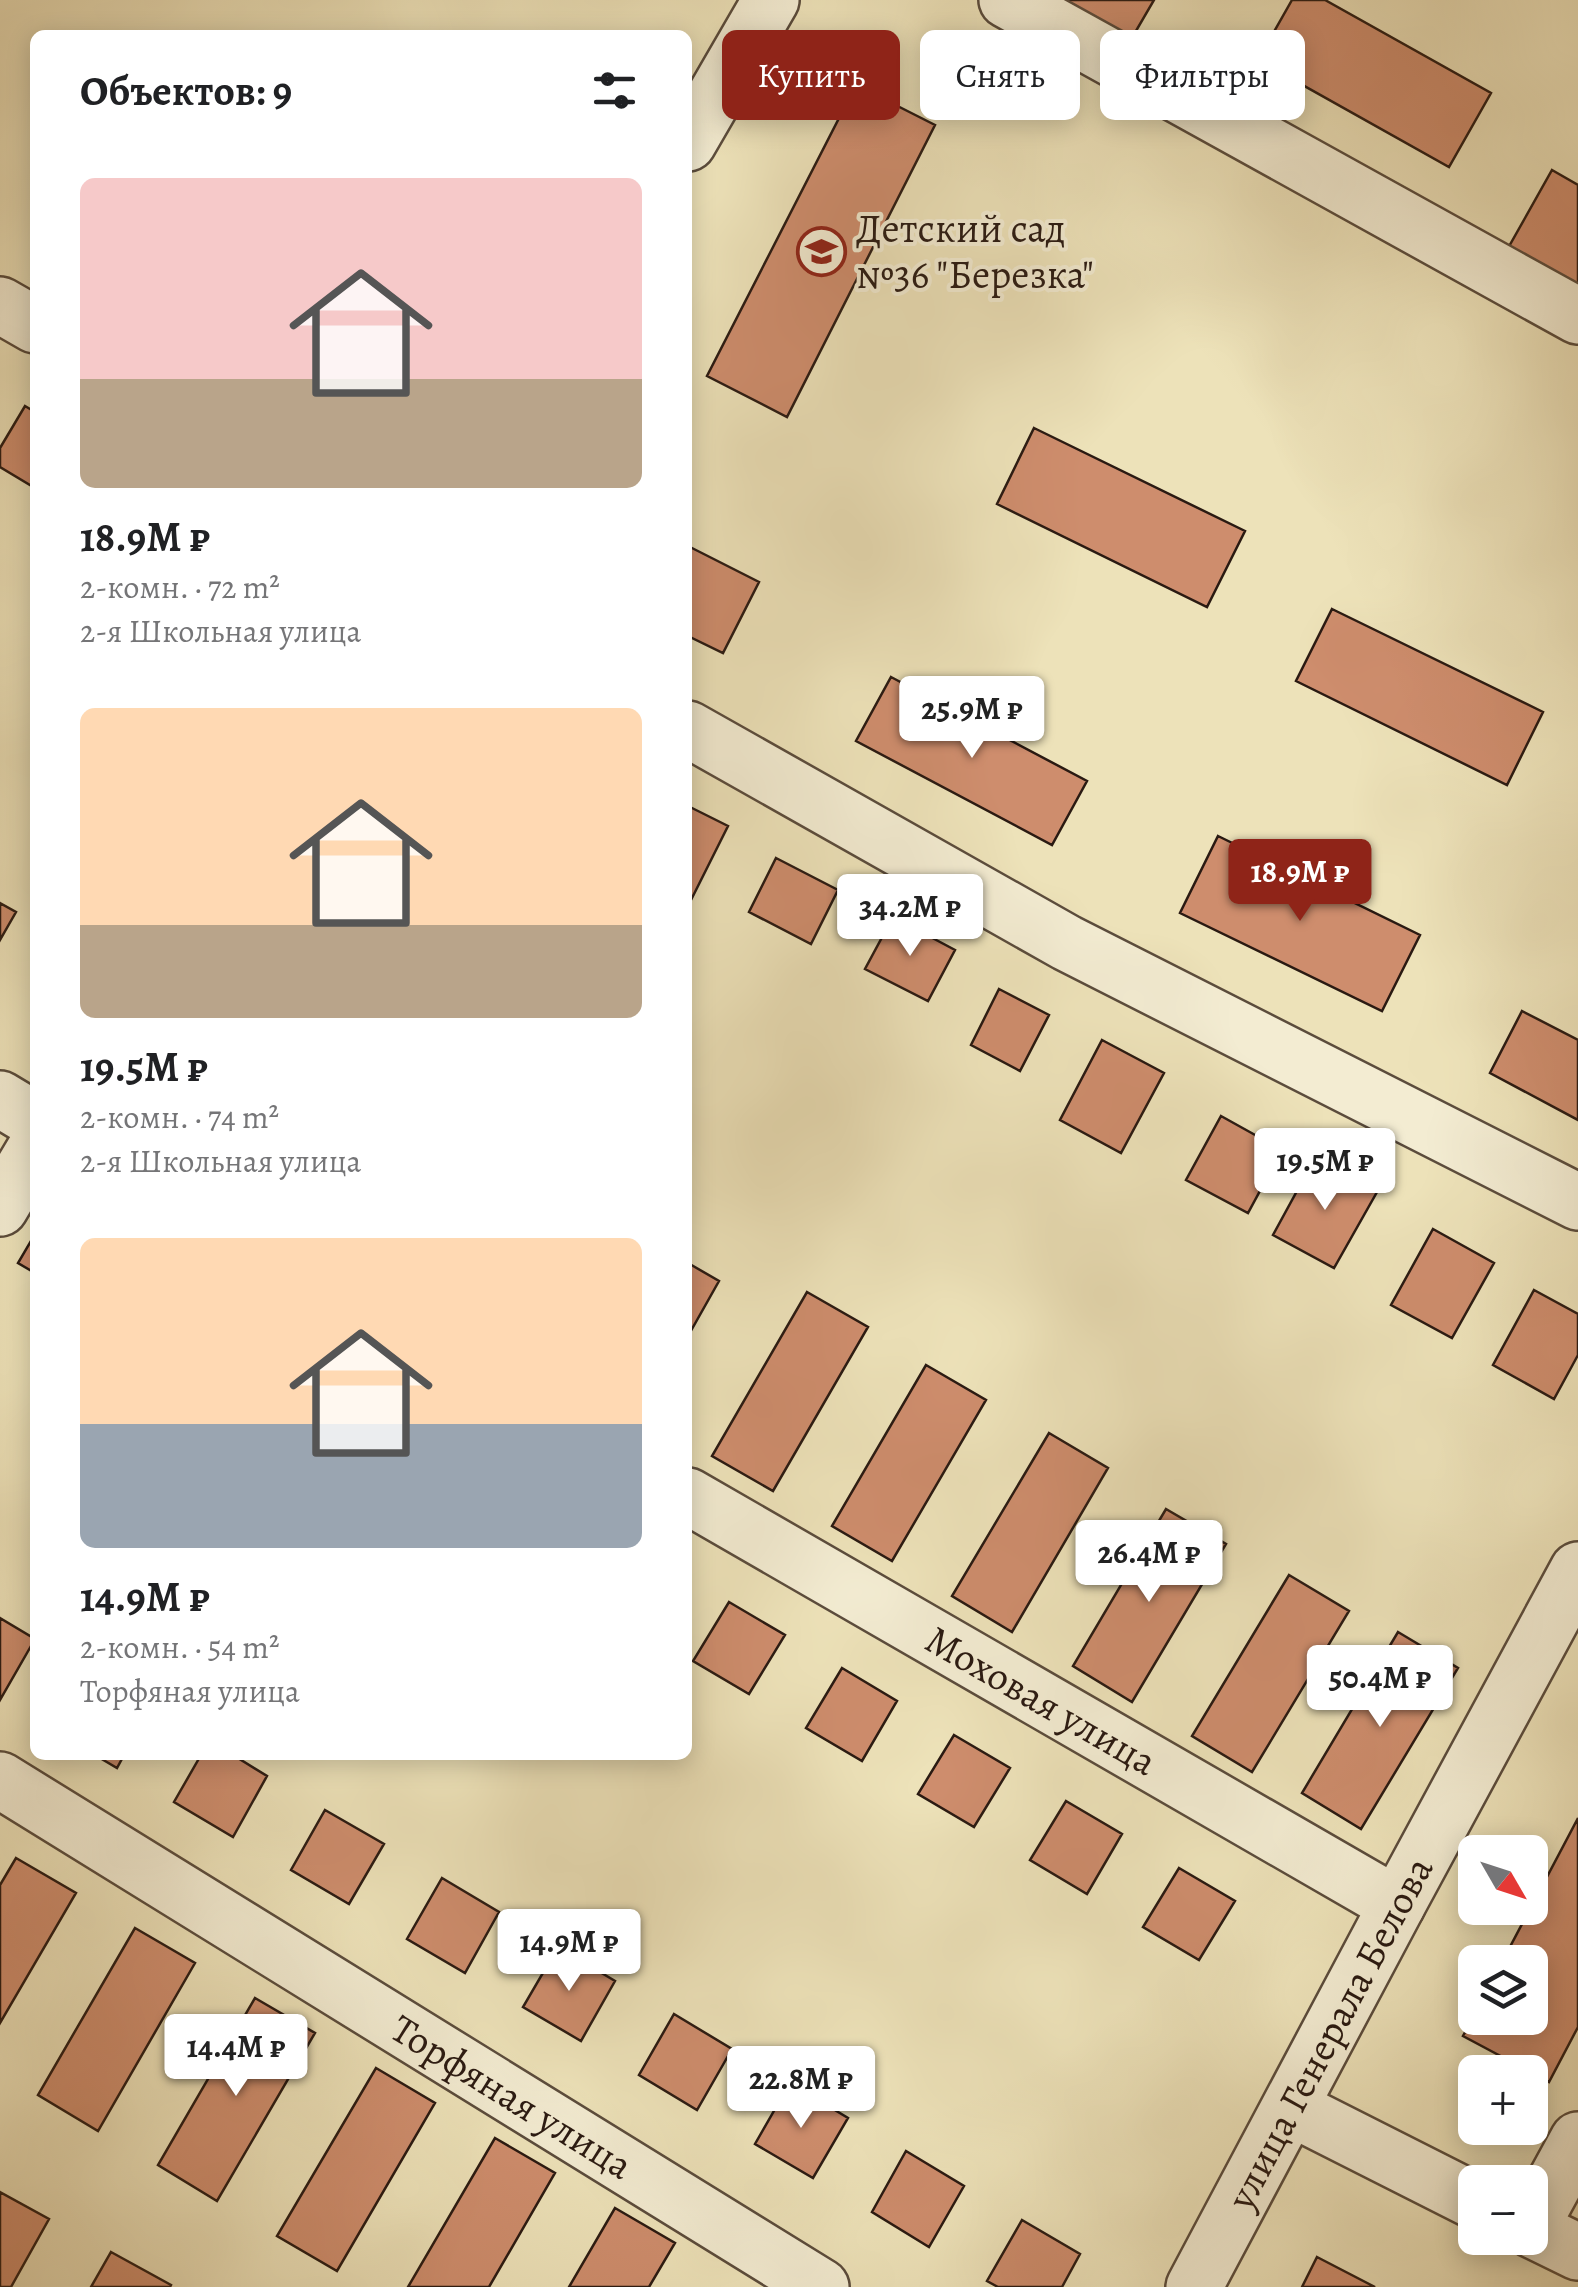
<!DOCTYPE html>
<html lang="ru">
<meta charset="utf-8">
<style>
:root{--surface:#fff;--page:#f2f2f2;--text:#202124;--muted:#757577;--accent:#8f2418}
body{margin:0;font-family:Alegreya,serif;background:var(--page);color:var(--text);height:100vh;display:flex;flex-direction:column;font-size:38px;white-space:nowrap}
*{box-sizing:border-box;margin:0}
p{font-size:32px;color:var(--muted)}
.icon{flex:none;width:55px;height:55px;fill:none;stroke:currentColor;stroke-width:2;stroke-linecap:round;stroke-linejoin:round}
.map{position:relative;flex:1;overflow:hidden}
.side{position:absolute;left:30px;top:30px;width:662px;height:1730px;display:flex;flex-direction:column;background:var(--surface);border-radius:15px;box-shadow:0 5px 25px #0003}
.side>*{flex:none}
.hud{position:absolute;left:722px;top:30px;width:705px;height:90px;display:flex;gap:20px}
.needle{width:65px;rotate:129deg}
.tools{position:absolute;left:1458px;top:1835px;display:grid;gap:20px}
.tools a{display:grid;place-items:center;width:90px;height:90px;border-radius:15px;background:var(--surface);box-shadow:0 5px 25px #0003;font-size:50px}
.price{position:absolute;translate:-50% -85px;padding:0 22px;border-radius:10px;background:#fff;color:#222;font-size:32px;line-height:65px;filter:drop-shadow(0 2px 5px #0008)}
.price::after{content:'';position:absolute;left:50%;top:60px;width:30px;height:22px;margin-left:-15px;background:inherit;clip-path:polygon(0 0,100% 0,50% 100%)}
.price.active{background:var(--accent);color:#fff}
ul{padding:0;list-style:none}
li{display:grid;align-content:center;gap:20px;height:530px;padding:0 50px}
li span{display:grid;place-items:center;height:310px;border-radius:15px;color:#555}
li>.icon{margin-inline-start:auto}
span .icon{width:180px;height:180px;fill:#fffc;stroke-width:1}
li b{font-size:42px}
h2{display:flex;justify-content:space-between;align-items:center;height:120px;padding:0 50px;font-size:42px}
.tag{padding:0 35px;border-radius:15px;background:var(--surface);box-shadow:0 5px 25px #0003;font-size:35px;line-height:90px}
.tag.active{background:var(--accent);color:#fff}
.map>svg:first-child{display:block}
</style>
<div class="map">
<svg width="1578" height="2287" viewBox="0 0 1578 2287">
<rect width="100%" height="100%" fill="#ede2b9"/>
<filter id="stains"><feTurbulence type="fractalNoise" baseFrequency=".002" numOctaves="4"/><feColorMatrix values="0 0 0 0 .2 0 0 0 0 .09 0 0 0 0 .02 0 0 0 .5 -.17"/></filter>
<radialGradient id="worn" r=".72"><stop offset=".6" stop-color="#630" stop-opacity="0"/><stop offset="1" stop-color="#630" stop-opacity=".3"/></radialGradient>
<path fill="#ce8d6d" stroke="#2a1a12" stroke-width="2.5" d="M 1026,0 L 1154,0 L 1122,55 Z
M 1292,0 L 1325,0 L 1491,93 L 1449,167 L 1258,60 Z
M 856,85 L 935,125 L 787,417 L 707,376 Z
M 1552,170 L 1578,185 L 1578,291 L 1507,250 Z
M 25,406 L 35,412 L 35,488 L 0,467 L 0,448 Z
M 1034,428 L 1245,531 L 1207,607 L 997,504 Z
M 688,546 L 759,582 L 723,653 L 688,636 Z
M 1332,609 L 1543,712 L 1507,785 L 1296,681 Z
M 891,677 L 1087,781 L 1052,845 L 856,741 Z
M 688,806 L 728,826 L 688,906 Z
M 1218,836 L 1420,935 L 1382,1011 L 1180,913 Z
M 776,858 L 838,890 L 811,944 L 749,912 Z
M 0,903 L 16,912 L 0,940 Z
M 893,917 L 955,950 L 928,1001 L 865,969 Z
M 999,989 L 1049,1015 L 1020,1071 L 971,1045 Z
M 1522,1011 L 1578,1040 L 1578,1120 L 1490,1073 Z
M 1102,1040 L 1164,1073 L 1121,1153 L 1060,1120 Z
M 1221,1116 L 1282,1150 L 1248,1213 L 1186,1180 Z
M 1315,1158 L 1377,1192 L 1334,1268 L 1273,1235 Z
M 1433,1229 L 1494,1263 L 1452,1338 L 1391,1305 Z
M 35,1234 L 35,1273 L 18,1263 Z
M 688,1263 L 719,1281 L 688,1336 Z
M 1534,1290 L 1578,1314 L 1578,1355 L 1554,1399 L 1493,1365 Z
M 807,1292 L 868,1327 L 773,1491 L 712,1456 Z
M 926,1365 L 986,1400 L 892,1561 L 832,1526 Z
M 1049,1433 L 1108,1468 L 1012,1632 L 952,1596 Z
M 1166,1509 L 1226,1544 L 1132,1702 L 1073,1666 Z
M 1289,1575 L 1349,1611 L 1252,1772 L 1192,1736 Z
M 729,1602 L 785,1635 L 749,1694 L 693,1661 Z
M 0,1618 L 35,1639 L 0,1700 Z
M 1398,1632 L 1458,1668 L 1361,1829 L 1302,1793 Z
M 842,1668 L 897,1701 L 862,1761 L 806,1728 Z
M 954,1735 L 1010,1768 L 974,1827 L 918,1794 Z
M 95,1755 L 124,1755 L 117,1768 Z
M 201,1755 L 233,1755 L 267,1776 L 233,1837 L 174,1802 Z
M 1066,1801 L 1122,1834 L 1087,1894 L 1030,1860 Z
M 325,1810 L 384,1844 L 349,1904 L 291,1870 Z
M 1578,1818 L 1578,2027 L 1549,2082 L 1463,2036 L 1475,2014 L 1475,2018 L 1530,2018 L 1530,1962 L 1502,1962 Z
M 16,1858 L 76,1893 L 0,2023 L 0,1885 Z
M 1179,1868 L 1235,1901 L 1199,1960 L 1143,1927 Z
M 442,1878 L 499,1912 L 465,1973 L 407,1939 Z
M 135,1928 L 195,1963 L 98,2131 L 38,2095 Z
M 558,1947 L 615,1981 L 581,2041 L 523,2007 Z
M 255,1998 L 315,2033 L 217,2201 L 158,2165 Z
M 674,2014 L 732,2049 L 697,2110 L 639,2075 Z
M 376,2068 L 435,2103 L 337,2271 L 277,2236 Z
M 790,2083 L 848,2118 L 813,2178 L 755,2144 Z
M 495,2138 L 555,2173 L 489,2287 L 408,2287 Z
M 906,2151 L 964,2186 L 929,2247 L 872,2212 Z
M 0,2192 L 49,2219 L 11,2287 L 0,2287 Z
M 615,2208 L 675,2243 L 649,2287 L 569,2287 Z
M 1022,2220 L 1080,2254 L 1062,2287 L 998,2287 L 987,2281 Z
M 111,2252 L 171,2285 L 170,2287 L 91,2287 Z
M 1317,2257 L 1375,2287 L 1302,2287 Z"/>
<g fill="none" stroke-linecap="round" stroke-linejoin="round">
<defs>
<g id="minor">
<path d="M 1007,0 L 1578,316"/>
<path d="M 688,143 L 771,0"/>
<path d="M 0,305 L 35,325"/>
<path d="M 688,729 L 1067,943 L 1578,1202"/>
<path d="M 0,1099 L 35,1120"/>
<path d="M 0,1208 L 35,1149"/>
<path id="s1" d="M 688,1496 L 1397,1905"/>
<path id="s2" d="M 0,1780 L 821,2287"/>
<path d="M 1291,2108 L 1475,2201"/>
<path d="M 1530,2228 L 1578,2140"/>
<path d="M 1531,2229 L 1578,2252"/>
<path id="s3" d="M 1194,2287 L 1397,1905 L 1578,1570"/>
</g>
</defs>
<use href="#minor" stroke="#5b4c3c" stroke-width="60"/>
<use href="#minor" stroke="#f3ecd2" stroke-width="55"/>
</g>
<defs>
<symbol id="school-ring" viewBox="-11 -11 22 22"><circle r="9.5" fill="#f3ecd2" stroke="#8f2418" stroke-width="1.5"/><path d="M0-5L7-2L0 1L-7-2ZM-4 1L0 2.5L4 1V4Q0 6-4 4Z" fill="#8f2418"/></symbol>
</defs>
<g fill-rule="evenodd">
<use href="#school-ring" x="794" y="224" width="55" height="55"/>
</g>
<g text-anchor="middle" stroke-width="8" stroke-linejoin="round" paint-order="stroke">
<g font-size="40" fill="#2a1a12" stroke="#f3ecd2" text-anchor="start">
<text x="856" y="242">Детский сад<tspan x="856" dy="46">№36 "Березка"</tspan></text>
</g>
<g font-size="40" fill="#2a1a12" stroke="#f3ecd2">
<text dy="14" stroke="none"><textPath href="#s1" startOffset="408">Моховая улица</textPath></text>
<text dy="14" stroke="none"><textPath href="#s3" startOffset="288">улица Генерала Белова</textPath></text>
<text dy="14" stroke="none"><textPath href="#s2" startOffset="602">Торфяная улица</textPath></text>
</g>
</g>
<rect width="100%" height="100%" filter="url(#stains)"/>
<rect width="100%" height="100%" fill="url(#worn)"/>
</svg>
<div class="tools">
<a><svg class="needle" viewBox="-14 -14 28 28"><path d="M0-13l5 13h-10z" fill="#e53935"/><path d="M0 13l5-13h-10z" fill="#757577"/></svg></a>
<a><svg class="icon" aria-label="layers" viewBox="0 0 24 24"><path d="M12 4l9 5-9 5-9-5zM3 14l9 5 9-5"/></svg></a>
<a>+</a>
<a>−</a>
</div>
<b class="price" style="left:972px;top:761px">25.9M ₽</b>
<b class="price active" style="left:1300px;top:924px">18.9M ₽</b>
<b class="price" style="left:910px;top:959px">34.2M ₽</b>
<b class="price" style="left:1325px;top:1213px">19.5M ₽</b>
<b class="price" style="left:1149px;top:1605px">26.4M ₽</b>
<b class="price" style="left:1380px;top:1730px">50.4M ₽</b>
<b class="price" style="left:569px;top:1994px">14.9M ₽</b>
<b class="price" style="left:236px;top:2099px">14.4M ₽</b>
<b class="price" style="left:801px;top:2131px">22.8M ₽</b>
<div class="hud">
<a class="tag active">Купить</a>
<a class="tag">Снять</a>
<a class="tag">Фильтры</a>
</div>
<section class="side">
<h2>Объектов: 9<svg class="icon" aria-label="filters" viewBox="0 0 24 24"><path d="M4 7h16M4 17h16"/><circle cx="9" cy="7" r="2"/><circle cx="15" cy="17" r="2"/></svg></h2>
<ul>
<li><span style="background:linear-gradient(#f6c9c9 65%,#b9a48a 0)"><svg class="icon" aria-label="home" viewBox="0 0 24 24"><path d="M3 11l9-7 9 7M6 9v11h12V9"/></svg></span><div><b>18.9M ₽</b><p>2-комн. · 72 m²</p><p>2-я Школьная улица</p></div></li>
<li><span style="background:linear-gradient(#ffd9b3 70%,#b9a48a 0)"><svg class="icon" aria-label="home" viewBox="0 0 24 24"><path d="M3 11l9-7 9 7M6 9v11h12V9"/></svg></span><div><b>19.5M ₽</b><p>2-комн. · 74 m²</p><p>2-я Школьная улица</p></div></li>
<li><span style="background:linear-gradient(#ffd9b3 60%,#9aa5b1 0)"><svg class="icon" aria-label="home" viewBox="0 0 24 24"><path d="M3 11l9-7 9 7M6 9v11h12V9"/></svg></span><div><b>14.9M ₽</b><p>2-комн. · 54 m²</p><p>Торфяная улица</p></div></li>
</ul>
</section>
</div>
